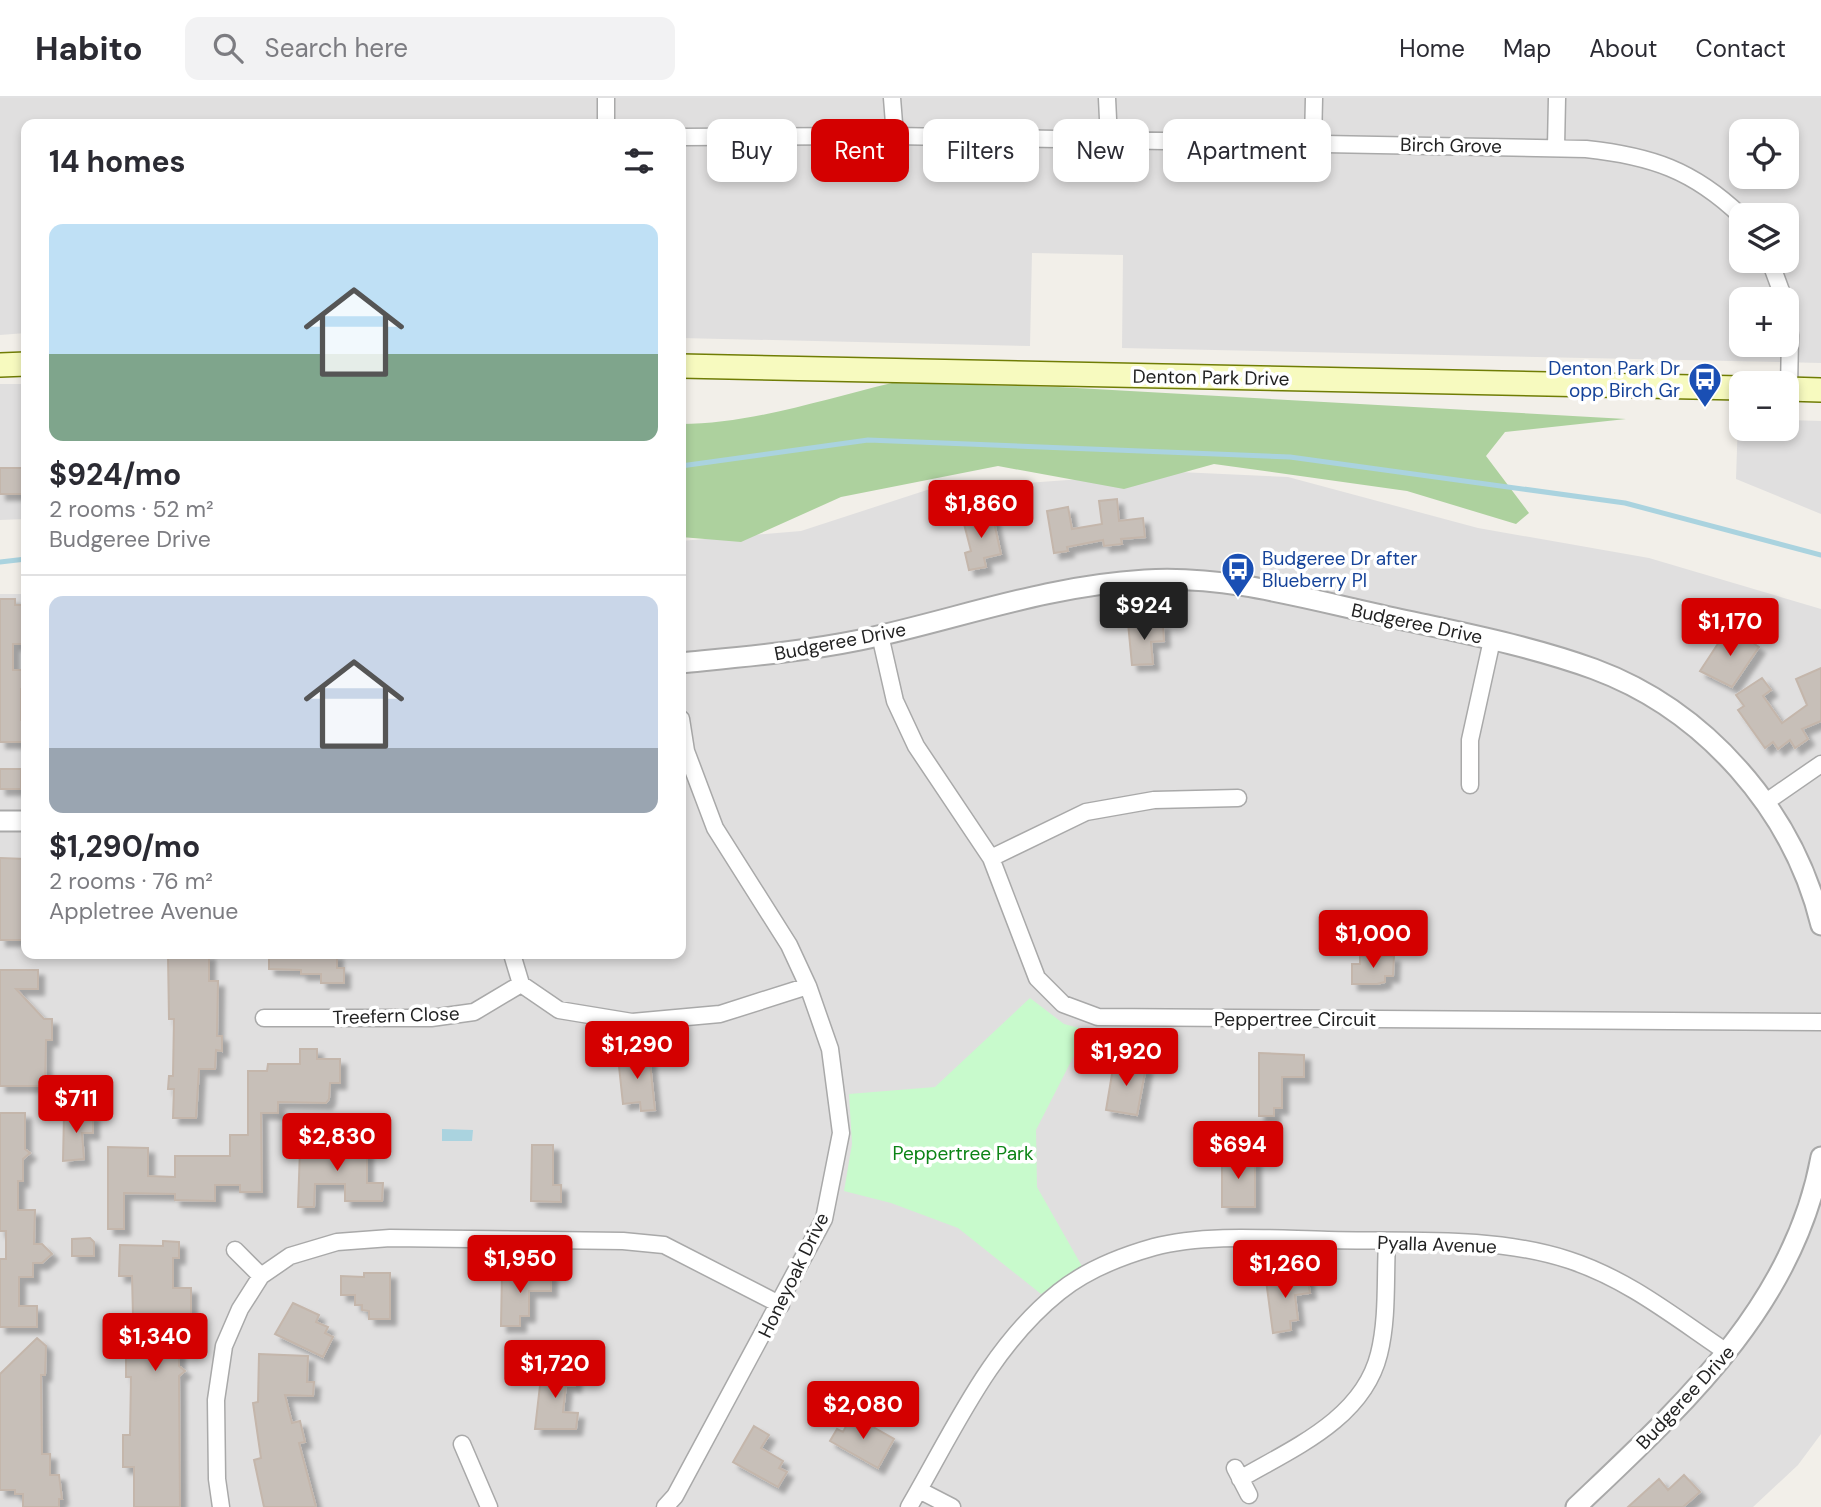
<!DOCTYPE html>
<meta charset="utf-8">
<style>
:root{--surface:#fff;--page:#f2f2f3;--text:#2b2b33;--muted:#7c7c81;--line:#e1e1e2;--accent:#d40000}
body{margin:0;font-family:"DM Sans",sans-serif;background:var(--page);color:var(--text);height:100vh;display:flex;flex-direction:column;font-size:26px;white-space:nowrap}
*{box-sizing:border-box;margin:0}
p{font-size:23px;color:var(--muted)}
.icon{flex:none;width:38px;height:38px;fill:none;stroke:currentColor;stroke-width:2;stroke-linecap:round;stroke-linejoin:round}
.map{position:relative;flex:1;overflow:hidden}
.panel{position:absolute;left:21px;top:21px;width:665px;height:840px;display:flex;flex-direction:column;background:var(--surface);border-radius:14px;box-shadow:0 4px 10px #0003}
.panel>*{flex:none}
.banner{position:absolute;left:707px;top:21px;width:665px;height:63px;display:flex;gap:14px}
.buttons{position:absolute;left:1729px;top:21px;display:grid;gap:14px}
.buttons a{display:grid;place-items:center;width:70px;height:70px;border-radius:14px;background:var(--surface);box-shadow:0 4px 10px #0003;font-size:35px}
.price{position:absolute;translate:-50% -60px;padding:0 16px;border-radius:7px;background:var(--accent);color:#fff;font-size:23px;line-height:46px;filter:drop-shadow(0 2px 4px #0008)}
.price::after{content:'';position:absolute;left:50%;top:42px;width:21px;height:16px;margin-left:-10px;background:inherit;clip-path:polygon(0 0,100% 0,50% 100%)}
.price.active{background:#222;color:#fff}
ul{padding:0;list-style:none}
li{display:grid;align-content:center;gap:14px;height:371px;padding:0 28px}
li+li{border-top:2px solid var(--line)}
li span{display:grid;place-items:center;height:217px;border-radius:14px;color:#555}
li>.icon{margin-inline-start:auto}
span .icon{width:126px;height:126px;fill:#fffc;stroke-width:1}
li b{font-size:30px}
h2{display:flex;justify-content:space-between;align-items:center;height:84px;padding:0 28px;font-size:30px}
.chip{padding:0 24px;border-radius:14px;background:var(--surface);box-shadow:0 4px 10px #0003;font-size:24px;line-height:63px}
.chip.active{background:var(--accent);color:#fff}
header{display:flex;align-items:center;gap:42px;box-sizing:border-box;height:98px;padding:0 35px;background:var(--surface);border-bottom:2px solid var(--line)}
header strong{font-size:33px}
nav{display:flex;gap:38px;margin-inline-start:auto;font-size:24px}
.search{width:490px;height:63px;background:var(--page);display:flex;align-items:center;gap:18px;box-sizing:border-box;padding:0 24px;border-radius:14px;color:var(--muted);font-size:26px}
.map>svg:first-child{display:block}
</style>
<header>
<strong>Habito</strong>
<div class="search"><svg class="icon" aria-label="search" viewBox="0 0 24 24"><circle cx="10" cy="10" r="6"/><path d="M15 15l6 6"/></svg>Search here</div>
<nav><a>Home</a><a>Map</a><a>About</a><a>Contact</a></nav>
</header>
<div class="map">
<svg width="1821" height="1409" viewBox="0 0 1821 1409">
<defs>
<filter id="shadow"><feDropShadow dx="6" dy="6" stdDeviation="2" flood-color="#0004"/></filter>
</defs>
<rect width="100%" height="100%" fill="#f2efe9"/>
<path fill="#e0dfdf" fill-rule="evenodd" d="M 0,0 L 1821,0 L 1821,265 L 1122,250 L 1123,157 L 1032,155 L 1030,248 L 681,240 L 681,26 L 26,26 L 26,235 L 0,237 ZM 1741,33 L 1787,33 L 1787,79 L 1741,79 ZM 1741,117 L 1787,117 L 1787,163 L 1741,163 ZM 1741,201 L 1787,201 L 1787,247 L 1741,247 Z
M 0,286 L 26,286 L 26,421 L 0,422 Z
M 1738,321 L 1741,321 L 1741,331 L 1787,331 L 1787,322 L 1821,323 L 1821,416 L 1736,381 Z
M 1179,374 L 1288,379 L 1478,430 L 1649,460 L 1821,511 L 1821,1336 L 1798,1367 L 1753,1409 L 0,1409 L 0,496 L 26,496 L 26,856 L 681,856 L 681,443 L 801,433 L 927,392 Z"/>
<path fill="#add19e" d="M 892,285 L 1059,289 L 1626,321 L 1505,334 L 1486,358 L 1529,415 L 1516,426 L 1407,393 L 1214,366 L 1124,391 L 998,368 L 841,399 L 741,444 L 681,439 L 681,326 C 751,326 824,301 892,285 Z"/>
<path fill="#c8facc" d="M 1030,900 L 1064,926 L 1087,932 L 1036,1032 L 1037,1089 L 1083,1170 L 1041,1196 L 958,1130 L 891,1105 L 844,1093 L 852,1046 L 849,996 L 935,989 Z"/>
<path fill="#aad3df" d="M 442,1031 L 473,1032 L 472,1043 L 442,1043 Z"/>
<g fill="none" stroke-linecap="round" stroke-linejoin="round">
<path stroke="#aad3df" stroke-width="5" d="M 681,368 L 868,342 L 1290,359 L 1625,405 L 1821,457
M 0,464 L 26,461"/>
</g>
<path fill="#c7bfb8" stroke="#c4b6ab" stroke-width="2" filter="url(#shadow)" d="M 0,370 L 26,370 L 26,396 L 0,396 Z
M 1117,401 L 1119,423 L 1143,420 L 1145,439 L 1121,441 L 1122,446 L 1104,448 L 1103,442 L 1067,449 L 1068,453 L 1054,455 L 1047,413 L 1068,409 L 1072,431 L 1102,426 L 1099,403 Z
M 992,415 L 1001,456 L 984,460 L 986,469 L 969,472 L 965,455 L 971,453 L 963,422 Z
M 0,501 L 15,501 L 15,507 L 26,507 L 26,546 L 13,546 L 13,572 L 26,572 L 26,591 L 21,591 L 21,622 L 26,622 L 26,644 L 0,644 Z
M 1142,524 L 1142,528 L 1163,526 L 1164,543 L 1151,544 L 1153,566 L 1132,567 L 1128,525 Z
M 1729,529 L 1759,549 L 1732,589 L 1700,573 Z
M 1821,570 L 1821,623 L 1802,631 L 1808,641 L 1795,650 L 1790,642 L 1778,651 L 1773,644 L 1765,650 L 1738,612 L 1744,608 L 1736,597 L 1762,580 L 1771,592 L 1763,598 L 1782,625 L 1807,607 L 1796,581 Z
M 0,671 L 21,671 L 21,691 L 0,691 Z
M 0,760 L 26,761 L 23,842 L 0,842 Z
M 168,856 L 209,856 L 209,883 L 218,883 L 217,938 L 222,938 L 222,953 L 216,952 L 215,971 L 199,971 L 196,1020 L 173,1020 L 174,991 L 168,991 L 169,978 L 173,978 L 174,921 L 169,921 Z
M 269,856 L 337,856 L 337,870 L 344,870 L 344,885 L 321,885 L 321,876 L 301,876 L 301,872 L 269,871 Z
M 1360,858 L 1394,858 L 1393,878 L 1385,878 L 1385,884 L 1377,886 L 1352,886 L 1352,866 L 1360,866 Z
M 0,872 L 38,872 L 38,891 L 16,891 L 44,921 L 52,921 L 52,942 L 46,942 L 45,988 L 0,988 Z
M 300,951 L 317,951 L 317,961 L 340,961 L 340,985 L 330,985 L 329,1001 L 326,1005 L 278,1004 L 278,1015 L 261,1015 L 262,1094 L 240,1094 L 240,1087 L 215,1087 L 215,1103 L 175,1102 L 175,1096 L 124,1095 L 124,1131 L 108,1131 L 108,1049 L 148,1050 L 148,1078 L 175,1079 L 175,1058 L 230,1058 L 230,1037 L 248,1037 L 248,973 L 267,973 L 268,966 L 300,966 Z
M 1259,955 L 1304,957 L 1304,979 L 1282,979 L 1282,1010 L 1274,1010 L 1274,1018 L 1259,1018 Z
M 649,956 L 655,1012 L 641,1013 L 640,1004 L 623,1006 L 618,959 Z
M 1114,964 L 1146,969 L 1137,1017 L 1106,1012 Z
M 0,1015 L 25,1015 L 25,1051 L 30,1055 L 23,1061 L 23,1083 L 18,1083 L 18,1112 L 35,1112 L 34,1146 L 42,1146 L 52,1156 L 42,1165 L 33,1165 L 33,1179 L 19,1179 L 19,1208 L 37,1208 L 37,1229 L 0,1229 L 0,1161 L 6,1161 L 6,1133 L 0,1133 Z
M 64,1016 L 93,1016 L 93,1035 L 82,1035 L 84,1061 L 63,1063 Z
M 345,1045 L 367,1045 L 367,1085 L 383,1085 L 382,1103 L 345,1103 L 345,1086 L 315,1086 L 314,1109 L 298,1109 L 300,1051 L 345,1049 Z
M 532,1047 L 553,1047 L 553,1087 L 561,1087 L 561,1104 L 531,1103 Z
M 1222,1053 L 1236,1053 L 1236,1061 L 1255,1061 L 1255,1109 L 1222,1109 Z
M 90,1140 L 94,1144 L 94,1158 L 72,1158 L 72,1141 Z
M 163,1143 L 179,1144 L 179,1160 L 173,1160 L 173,1190 L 191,1190 L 191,1234 L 179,1234 L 179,1268 L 185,1273 L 179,1278 L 180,1409 L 134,1409 L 134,1369 L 123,1369 L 123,1337 L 130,1337 L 131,1279 L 126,1279 L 126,1259 L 134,1259 L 132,1178 L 119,1178 L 120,1147 L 163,1148 Z
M 364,1175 L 390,1175 L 390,1221 L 369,1221 L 369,1213 L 362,1212 L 362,1207 L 355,1207 L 355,1197 L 341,1197 L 341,1178 L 364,1179 Z
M 502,1175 L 551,1175 L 551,1193 L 529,1193 L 529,1218 L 520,1218 L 520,1228 L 501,1228 Z
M 1307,1177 L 1310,1195 L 1295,1197 L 1298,1222 L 1290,1223 L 1291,1232 L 1273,1235 L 1266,1182 Z
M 293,1205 L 319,1217 L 316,1224 L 328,1229 L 325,1235 L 333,1239 L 323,1259 L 275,1236 Z
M 37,1240 L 46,1248 L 45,1277 L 41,1277 L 42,1356 L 50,1356 L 50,1377 L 59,1377 L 62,1401 L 59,1401 L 59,1409 L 23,1409 L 23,1396 L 15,1396 L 15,1392 L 0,1392 L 0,1276 Z
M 259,1256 L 308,1258 L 307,1284 L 314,1284 L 313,1298 L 285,1297 L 292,1325 L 300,1323 L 305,1344 L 299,1345 L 316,1409 L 264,1409 L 254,1362 L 261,1360 L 253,1305 L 258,1304 Z
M 542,1270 L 576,1273 L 575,1288 L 566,1287 L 563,1314 L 578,1315 L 576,1331 L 535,1331 Z
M 852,1317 L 894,1341 L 878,1370 L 830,1343 L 837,1331 L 843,1334 Z
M 754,1328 L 769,1337 L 761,1350 L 783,1363 L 779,1370 L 787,1374 L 778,1389 L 733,1364 Z
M 1684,1377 L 1700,1394 L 1683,1409 L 1628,1409 L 1659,1381 L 1668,1392 Z"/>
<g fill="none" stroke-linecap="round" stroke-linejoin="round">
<defs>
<path id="minor" d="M 606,0 L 606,26
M 892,0 L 895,38
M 1107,0 L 1109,42
M 681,39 L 895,38 L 1586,51 C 1651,58 1693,72 1741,118
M 1313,45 L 1314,0
M 1556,49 L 1557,0
M 1770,163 L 1784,201
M 1787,210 L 1790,238 L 1789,291
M 880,537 L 895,603 L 916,648 L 991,760 L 1037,880 L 1063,906 L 1098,919 L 1821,924
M 1470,687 L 1470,642 L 1492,542
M 1766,704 L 1821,666
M 991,760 L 1086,714 L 1154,702 L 1238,700
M 512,856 L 521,886 L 559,912 L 632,924 L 720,916 L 808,888
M 264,920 L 431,920 L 474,914 L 521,886
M 235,1152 L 261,1178
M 462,1346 L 489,1409
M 1235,1370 L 1249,1397
M 1240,1381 C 1293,1350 1363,1321 1379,1256 C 1388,1220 1385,1180 1387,1144
M 919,1392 L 952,1409
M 221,1409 L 217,1381 L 216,1302 L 224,1248 L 240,1211 L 261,1178 L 290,1158 L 337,1144 L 390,1140 L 623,1143 L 664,1147 L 781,1207
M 665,1409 L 675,1398 L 824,1121 L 841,1035 L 830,951 L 808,888 L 789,847 L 715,730 L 686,653 L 681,621
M 909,1409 C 953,1334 989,1250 1059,1194 C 1085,1173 1122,1158 1154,1149 C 1205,1135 1275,1141 1328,1142 C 1408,1144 1491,1137 1569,1162 C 1628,1181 1677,1221 1728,1255"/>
<path id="tertiary" d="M 681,565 C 741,559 801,554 860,542 C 958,521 1044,488 1145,482 C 1225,477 1303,500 1381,517 C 1452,533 1525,546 1594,571 C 1705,612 1793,712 1821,827
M 0,723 L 26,723
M 1576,1409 C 1681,1309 1794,1208 1821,1059"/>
<path id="secondary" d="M 0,267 L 26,266
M 681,268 L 1741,290
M 1787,291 L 1821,292"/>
</defs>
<use href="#minor" stroke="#a9a9a9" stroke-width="19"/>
<use href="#tertiary" stroke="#a9a9a9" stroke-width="23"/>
<use href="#secondary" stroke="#707d05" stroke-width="26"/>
<use href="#minor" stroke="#fff" stroke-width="16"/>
<use href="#tertiary" stroke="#fff" stroke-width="19"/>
<use href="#secondary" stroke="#f7fabf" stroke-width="23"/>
</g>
<defs>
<symbol id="bus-pin" viewBox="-11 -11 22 30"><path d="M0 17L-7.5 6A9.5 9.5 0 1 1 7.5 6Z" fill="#1a4fb4" stroke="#fff"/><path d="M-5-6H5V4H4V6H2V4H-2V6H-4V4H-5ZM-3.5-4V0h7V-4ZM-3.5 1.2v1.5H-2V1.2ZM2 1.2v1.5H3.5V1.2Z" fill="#fff"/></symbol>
</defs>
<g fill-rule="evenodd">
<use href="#bus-pin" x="1686" y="262" width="38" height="52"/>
<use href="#bus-pin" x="1219" y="452" width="38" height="52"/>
</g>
<g text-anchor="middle" stroke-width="7" stroke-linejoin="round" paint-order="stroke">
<g font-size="19" fill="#222" stroke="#fff">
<text transform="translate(1451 47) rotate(1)" y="7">Birch Grove</text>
<text transform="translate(1211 279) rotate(1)" y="7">Denton Park Drive</text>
<text transform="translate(1417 525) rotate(12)" y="7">Budgeree Drive</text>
<text transform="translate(840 543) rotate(-11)" y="7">Budgeree Drive</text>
<text transform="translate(396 917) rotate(-2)" y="7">Treefern Close</text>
<text x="1295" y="928">Peppertree Circuit</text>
<text transform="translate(1437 1146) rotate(2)" y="7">Pyalla Avenue</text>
<text transform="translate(793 1177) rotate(-64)" y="7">Honeyoak Drive</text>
<text transform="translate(1685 1299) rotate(-47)" y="7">Budgeree Drive</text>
</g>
<g font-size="19" fill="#164399" stroke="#fff" text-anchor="end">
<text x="1680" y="277">Denton Park Dr<tspan x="1680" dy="22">opp Birch Gr</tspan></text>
<text x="1262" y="467" text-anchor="start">Budgeree Dr after<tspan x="1262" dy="22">Blueberry Pl</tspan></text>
</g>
<g font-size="19" fill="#0c8416" stroke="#fff">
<text x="963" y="1062">Peppertree Park</text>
</g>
</g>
</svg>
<div class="buttons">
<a><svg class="icon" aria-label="locate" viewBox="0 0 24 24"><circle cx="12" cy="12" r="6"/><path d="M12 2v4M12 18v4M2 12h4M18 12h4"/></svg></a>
<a><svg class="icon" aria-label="layers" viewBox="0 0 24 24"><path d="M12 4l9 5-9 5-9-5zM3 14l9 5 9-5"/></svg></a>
<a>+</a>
<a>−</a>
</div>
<b class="price" style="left:981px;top:442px">$1,860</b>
<b class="price active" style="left:1144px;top:544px">$924</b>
<b class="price" style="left:1730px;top:560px">$1,170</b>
<b class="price" style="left:1373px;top:872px">$1,000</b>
<b class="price" style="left:637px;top:983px">$1,290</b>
<b class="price" style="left:1126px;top:990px">$1,920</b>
<b class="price" style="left:76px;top:1037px">$711</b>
<b class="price" style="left:337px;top:1075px">$2,830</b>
<b class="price" style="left:1238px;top:1083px">$694</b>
<b class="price" style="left:520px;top:1197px">$1,950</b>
<b class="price" style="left:1285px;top:1202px">$1,260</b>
<b class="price" style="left:155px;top:1275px">$1,340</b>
<b class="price" style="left:555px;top:1302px">$1,720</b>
<b class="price" style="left:863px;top:1343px">$2,080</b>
<div class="banner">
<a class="chip">Buy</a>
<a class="chip active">Rent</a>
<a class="chip">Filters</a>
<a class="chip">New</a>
<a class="chip">Apartment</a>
</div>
<section class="panel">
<h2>14 homes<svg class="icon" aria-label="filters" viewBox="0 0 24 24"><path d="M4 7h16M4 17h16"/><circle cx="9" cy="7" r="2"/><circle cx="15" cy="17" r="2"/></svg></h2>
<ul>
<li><span style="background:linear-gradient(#bfe0f5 60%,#7fa58c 0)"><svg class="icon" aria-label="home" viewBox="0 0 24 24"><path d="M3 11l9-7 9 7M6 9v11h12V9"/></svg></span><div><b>$924/mo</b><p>2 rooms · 52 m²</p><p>Budgeree Drive</p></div></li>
<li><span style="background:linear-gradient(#c9d6e8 70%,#9aa5b1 0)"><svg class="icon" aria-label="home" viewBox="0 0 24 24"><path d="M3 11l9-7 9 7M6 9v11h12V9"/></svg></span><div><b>$1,290/mo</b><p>2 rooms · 76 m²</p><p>Appletree Avenue</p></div></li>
</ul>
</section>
</div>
